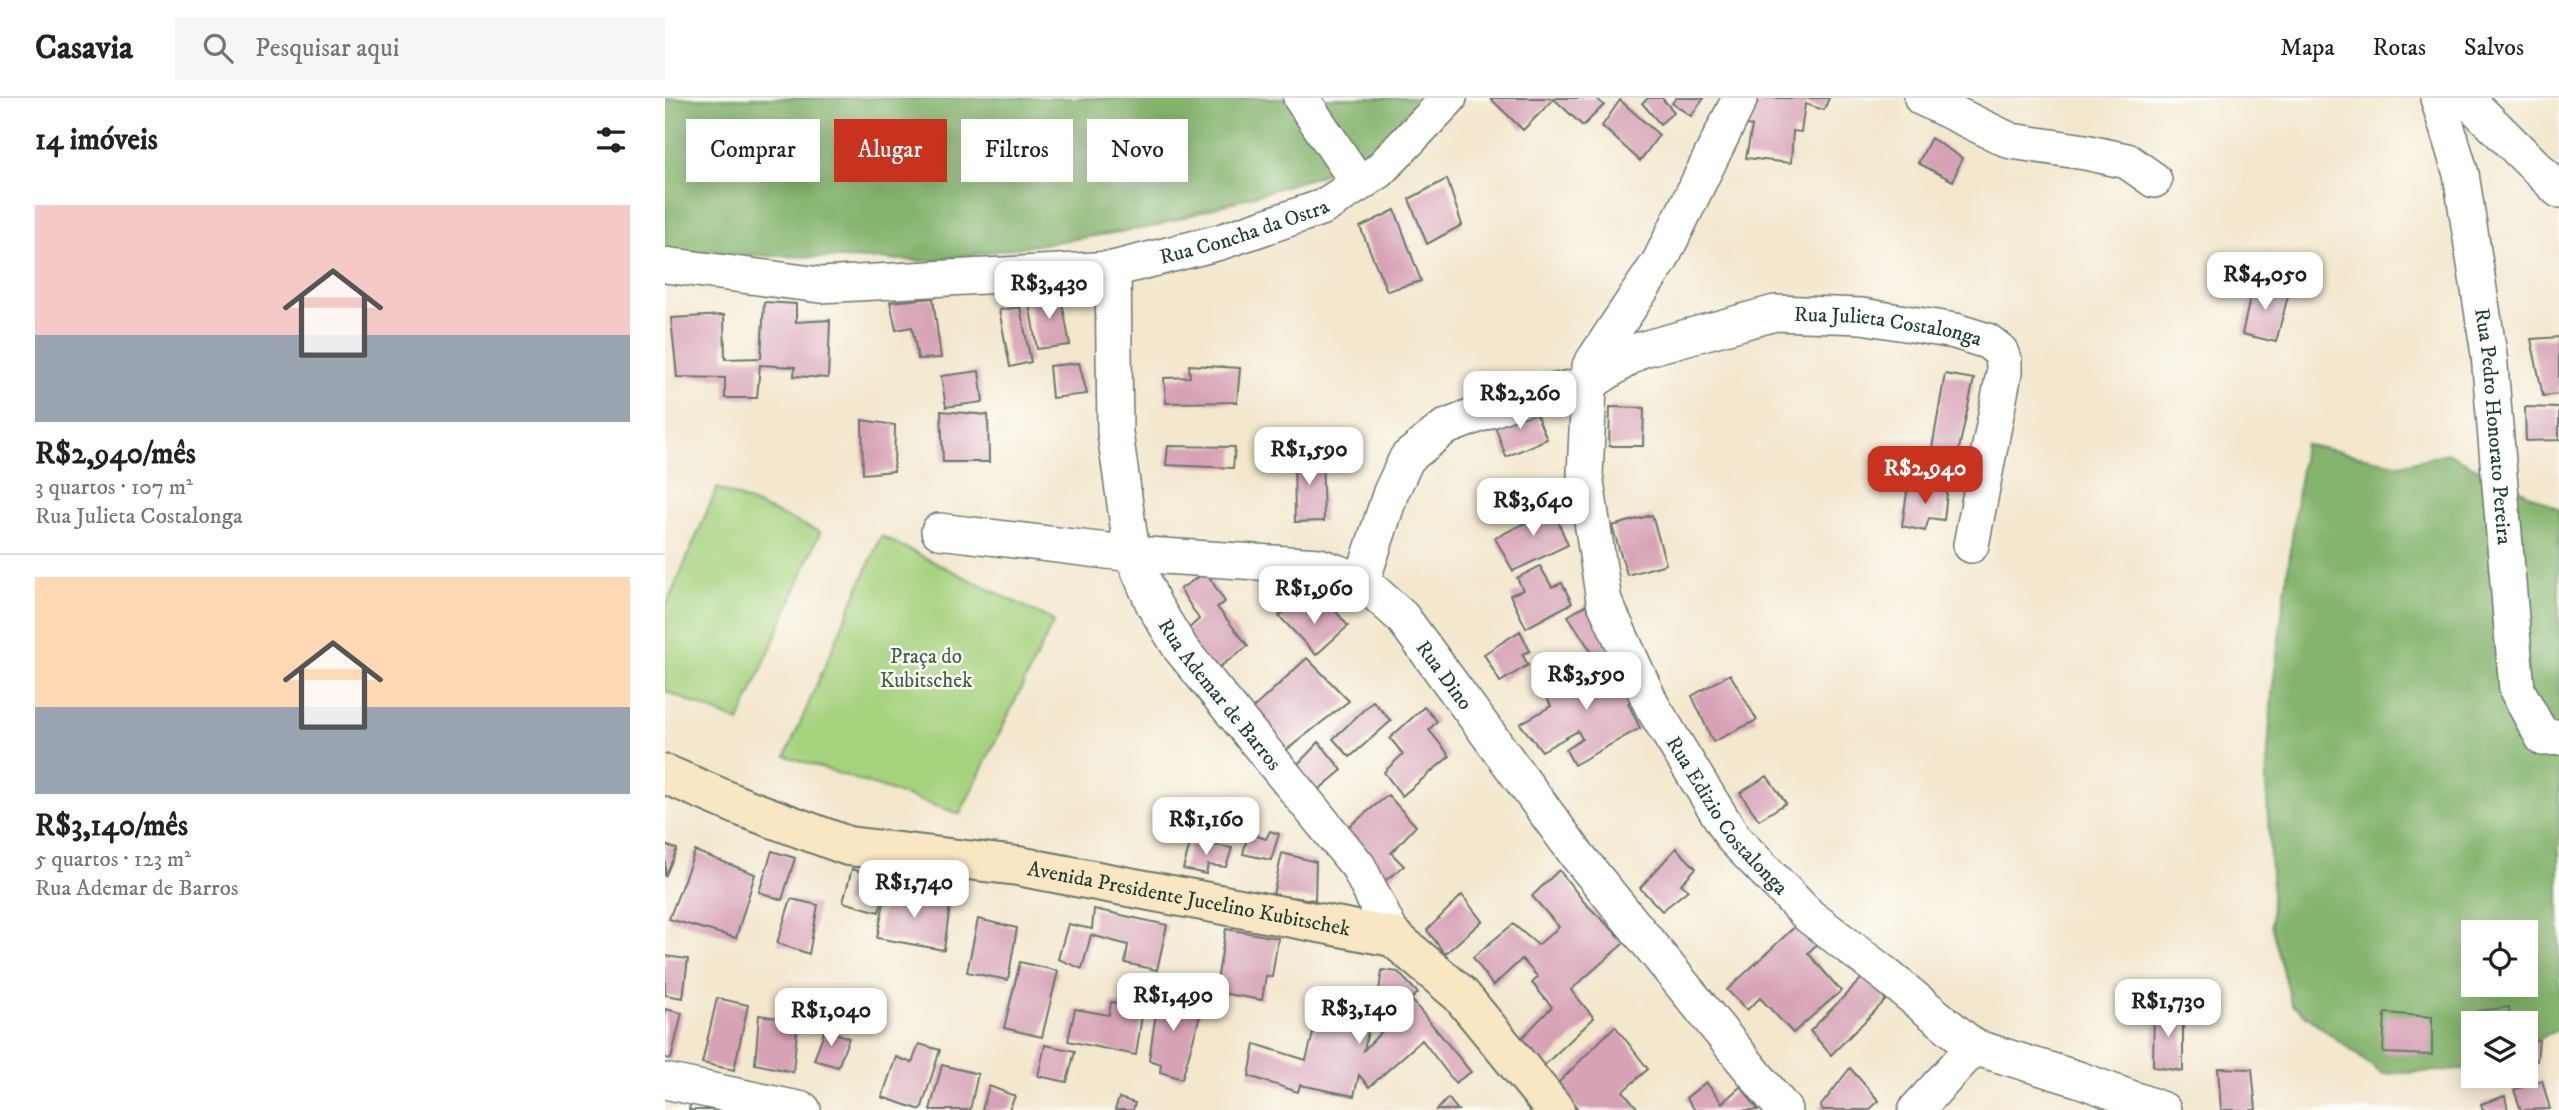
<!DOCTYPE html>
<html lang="pt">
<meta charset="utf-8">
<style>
:root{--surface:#fff;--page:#f6f6f6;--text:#222;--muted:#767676;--line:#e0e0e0;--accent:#c8321e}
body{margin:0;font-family:"IM FELL DW Pica",serif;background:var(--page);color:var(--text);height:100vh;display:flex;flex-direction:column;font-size:26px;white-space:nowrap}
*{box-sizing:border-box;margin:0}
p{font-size:23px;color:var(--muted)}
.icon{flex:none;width:38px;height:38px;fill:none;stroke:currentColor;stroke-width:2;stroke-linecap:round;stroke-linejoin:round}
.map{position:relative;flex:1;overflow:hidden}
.sheet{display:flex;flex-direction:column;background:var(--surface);width:665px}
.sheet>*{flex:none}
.hud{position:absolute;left:21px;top:21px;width:665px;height:63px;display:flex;gap:14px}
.controls{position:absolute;left:1796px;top:822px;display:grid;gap:14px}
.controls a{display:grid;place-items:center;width:77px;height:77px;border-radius:0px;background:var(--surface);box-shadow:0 4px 18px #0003;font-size:35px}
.price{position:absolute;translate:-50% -60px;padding:0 16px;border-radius:14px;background:#fff;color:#222;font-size:23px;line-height:46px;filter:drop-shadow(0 2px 4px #0008)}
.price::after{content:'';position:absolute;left:50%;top:42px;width:21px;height:16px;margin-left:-10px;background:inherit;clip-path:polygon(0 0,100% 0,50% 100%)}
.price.selected{background:var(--accent);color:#fff}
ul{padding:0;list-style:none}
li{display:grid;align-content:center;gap:14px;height:371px;padding:0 35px}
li+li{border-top:2px solid var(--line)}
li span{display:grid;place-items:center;height:217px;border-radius:0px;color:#555}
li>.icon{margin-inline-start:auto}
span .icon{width:126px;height:126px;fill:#fffc;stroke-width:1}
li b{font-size:30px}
h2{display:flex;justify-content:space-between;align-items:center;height:84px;padding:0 35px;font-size:30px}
.pill{padding:0 24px;border-radius:0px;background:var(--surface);box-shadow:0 4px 18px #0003;font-size:24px;line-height:63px}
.pill.selected{background:var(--accent);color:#fff}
header{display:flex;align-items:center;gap:42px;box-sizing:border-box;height:98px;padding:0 35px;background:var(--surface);border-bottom:2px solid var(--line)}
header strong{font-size:33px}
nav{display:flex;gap:38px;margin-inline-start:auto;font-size:24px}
.search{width:490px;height:63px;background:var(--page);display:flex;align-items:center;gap:18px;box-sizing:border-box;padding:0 24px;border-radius:0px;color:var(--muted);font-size:26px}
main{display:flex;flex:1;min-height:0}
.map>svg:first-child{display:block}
</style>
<header>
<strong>Casavia</strong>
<div class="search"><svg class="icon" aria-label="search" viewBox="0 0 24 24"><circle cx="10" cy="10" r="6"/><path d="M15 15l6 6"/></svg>Pesquisar aqui</div>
<nav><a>Mapa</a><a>Rotas</a><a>Salvos</a></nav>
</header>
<main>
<section class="sheet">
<h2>14 imóveis<svg class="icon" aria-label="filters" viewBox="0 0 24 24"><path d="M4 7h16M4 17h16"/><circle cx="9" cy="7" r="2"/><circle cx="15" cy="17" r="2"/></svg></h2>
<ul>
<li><span style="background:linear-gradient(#f6c9c9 60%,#9aa5b1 0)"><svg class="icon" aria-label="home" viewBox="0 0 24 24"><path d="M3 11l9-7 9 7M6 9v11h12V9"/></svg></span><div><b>R$2,940/mês</b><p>3 quartos · 107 m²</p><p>Rua Julieta Costalonga</p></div></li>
<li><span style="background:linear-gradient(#ffd9b3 60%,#9aa5b1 0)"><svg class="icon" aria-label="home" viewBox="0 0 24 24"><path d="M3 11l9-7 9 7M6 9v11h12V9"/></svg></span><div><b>R$3,140/mês</b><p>5 quartos · 123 m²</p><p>Rua Ademar de Barros</p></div></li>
</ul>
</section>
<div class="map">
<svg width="1894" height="1012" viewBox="0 0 1894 1012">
<rect width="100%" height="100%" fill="#fdfcf7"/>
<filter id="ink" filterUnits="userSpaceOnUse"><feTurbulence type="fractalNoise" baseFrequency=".0143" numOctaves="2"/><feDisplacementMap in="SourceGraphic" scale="14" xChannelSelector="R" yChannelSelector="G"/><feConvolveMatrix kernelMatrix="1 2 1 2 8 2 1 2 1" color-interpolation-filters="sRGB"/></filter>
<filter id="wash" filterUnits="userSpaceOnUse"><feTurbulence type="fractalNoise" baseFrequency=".00686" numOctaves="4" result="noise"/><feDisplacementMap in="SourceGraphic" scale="28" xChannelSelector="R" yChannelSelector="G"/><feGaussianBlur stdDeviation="1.57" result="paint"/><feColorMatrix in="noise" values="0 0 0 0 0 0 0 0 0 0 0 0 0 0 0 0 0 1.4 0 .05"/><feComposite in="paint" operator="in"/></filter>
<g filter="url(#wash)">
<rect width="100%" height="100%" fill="#f3e7cd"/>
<path fill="#a6d27e" stroke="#628859" stroke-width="2" d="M 52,390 L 155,434 L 74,624 L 0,593 L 0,511 Z
M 216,438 L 389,523 L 295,716 L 121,658 Z"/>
<path fill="#84b46d" stroke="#527850" stroke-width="2" fill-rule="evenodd" d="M 0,0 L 756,0 L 692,66 L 487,129 L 267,163 L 0,154 Z
M 1639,346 L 1736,367 L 1782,355 L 1894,411 L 1894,931 L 1860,947 L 1860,926 L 1808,926 L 1808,967 L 1794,972 L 1717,976 L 1627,907 L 1606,827 L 1607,795 L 1601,683 L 1607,596 ZM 1808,835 L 1860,835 L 1860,887 L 1808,887 Z"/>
<g id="blocks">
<path fill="#d7a1b6" d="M 825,0 L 931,0 L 939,7 L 918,28 L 889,1 L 858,32 Z
M 983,0 L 997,0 L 1009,14 L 995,26 L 977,5 Z
M 1011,0 L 1039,0 L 1026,18 L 1007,5 Z
M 1079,0 L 1164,0 L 1159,12 L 1140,6 L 1136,34 L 1128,33 L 1126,65 L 1081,60 L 1087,28 L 1076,26 Z
M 955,2 L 994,37 L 975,63 L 937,28 Z
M 1266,40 L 1297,60 L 1288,83 L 1253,65 Z
M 782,81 L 797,127 L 762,146 L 744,101 Z
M 730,112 L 756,183 L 722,193 L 695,129 Z
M 1589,182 L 1624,194 L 1611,244 L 1577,236 Z
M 395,193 L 405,247 L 372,251 L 363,200 Z
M 268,200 L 276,260 L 253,261 L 247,229 L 231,232 L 225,204 Z
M 99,204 L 131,206 L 131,224 L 165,222 L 163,280 L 129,278 L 130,269 L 95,267 L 92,300 L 60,300 L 60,280 L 12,279 L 6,220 L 59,217 L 60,261 L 96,260 Z
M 355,209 L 366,264 L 345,269 L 334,212 Z
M 1894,239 L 1894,296 L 1878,298 L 1866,241 Z
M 414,265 L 422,296 L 387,300 L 384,268 Z
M 524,267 L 575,270 L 572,304 L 501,305 L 499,280 L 525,279 Z
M 314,273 L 318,304 L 281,309 L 276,278 Z
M 1280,276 L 1309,281 L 1288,379 L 1263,373 Z
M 867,307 L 882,341 L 841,359 L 829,325 Z
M 945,309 L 979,310 L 978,348 L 944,348 Z
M 1860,309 L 1894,310 L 1894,342 L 1861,343 Z
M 276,313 L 323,317 L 324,364 L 278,364 Z
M 197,322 L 230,327 L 229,373 L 198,376 Z
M 503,348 L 570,349 L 568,370 L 501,367 Z
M 629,353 L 657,354 L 659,423 L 630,424 Z
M 1265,384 L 1283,387 L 1279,422 L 1264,420 L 1260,433 L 1237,428 L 1243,388 L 1264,391 Z
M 884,402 L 903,447 L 848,473 L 830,440 L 866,422 L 861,413 Z
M 987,417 L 1001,466 L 962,477 L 947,428 Z
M 875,468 L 887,489 L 897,485 L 907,505 L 861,530 L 845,497 L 858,492 L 852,480 Z
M 541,474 L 560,504 L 552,509 L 583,548 L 549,573 L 519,535 L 534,521 L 515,491 Z
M 928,503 L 945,552 L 930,559 L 903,518 Z
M 633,504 L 649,519 L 665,506 L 683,528 L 651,557 L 614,518 Z
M 855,533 L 865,553 L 857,556 L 863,567 L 835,584 L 819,556 Z
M 949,559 L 970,600 L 963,605 L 975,630 L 909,667 L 901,652 L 917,641 L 913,633 L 877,653 L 855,626 L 886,608 L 878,592 Z
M 642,560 L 684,603 L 620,653 L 586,612 Z
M 1065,576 L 1092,622 L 1048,644 L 1027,598 Z
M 708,603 L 726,623 L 685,659 L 668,641 Z
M 759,609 L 772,623 L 764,632 L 785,658 L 737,698 L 719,674 L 738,656 L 725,640 Z
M 654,644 L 677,672 L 651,694 L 628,671 Z
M 1102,678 L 1121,705 L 1094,722 L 1075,695 Z
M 723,697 L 751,728 L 726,755 L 739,768 L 717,785 L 676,735 Z
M 605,733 L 614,736 L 606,762 L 578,756 L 583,735 L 601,741 Z
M 526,743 L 567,750 L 561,769 L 543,767 L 541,776 L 518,771 Z
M 0,747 L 12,751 L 0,779 Z
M 1011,750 L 1031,770 L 1016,786 L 1023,792 L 997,813 L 975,790 Z
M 30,753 L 90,776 L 71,840 L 4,821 Z
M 107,753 L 130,760 L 117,802 L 94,794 Z
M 617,755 L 651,764 L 650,802 L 608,797 Z
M 187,771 L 223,782 L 214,814 L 178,804 Z
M 894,772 L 920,805 L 960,844 L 906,892 L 929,920 L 871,975 L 848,949 L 887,909 L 867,885 L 873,879 L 857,861 L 828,888 L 808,859 L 848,826 L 873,847 L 894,829 L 867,798 Z
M 222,789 L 285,807 L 279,852 L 212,840 Z
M 797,797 L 817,823 L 780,856 L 762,832 Z
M 126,801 L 153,807 L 144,856 L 112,845 Z
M 429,811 L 502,827 L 492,872 L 460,865 L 463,847 L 426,837 L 417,871 L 393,861 L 403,826 L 427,831 Z
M 313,821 L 352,830 L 343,882 L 302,874 Z
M 1136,823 L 1155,843 L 1143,855 L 1176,893 L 1128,935 L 1095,900 L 1082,912 L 1062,892 Z
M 561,831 L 613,840 L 607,879 L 601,878 L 597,902 L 550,894 Z
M 0,858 L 23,861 L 18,900 L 0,897 Z
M 355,864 L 393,873 L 377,939 L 339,930 Z
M 717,872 L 733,874 L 753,895 L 746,901 L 806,974 L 790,985 L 757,942 L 704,989 L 694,977 L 689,998 L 635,987 L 633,994 L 584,978 L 590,946 L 641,962 L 655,910 L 705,924 L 699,952 L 722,928 L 710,920 Z
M 1200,877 L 1221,902 L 1166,957 L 1145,933 Z
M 494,894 L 525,896 L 522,910 L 536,914 L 517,981 L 495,974 L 496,966 L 484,962 Z
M 52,900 L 83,907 L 69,972 L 37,965 Z
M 446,904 L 478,911 L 471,957 L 403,943 L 410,911 L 444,917 Z
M 1844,909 L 1846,926 L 1814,926 L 1812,913 Z
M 1489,910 L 1518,913 L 1518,973 L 1488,969 Z
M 0,911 L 17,915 L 6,961 L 0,960 Z
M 1720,915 L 1767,919 L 1767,957 L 1718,955 Z
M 94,917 L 133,923 L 128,974 L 90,966 Z
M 950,928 L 983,971 L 958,993 L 974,1012 L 914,1012 L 893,985 Z
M 160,931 L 184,940 L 173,969 L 149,962 Z
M 1874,942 L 1872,963 L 1860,964 L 1860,943 Z
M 254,946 L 275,952 L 256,1012 L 217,999 L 231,959 L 247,965 Z
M 380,947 L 410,953 L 402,984 L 373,978 Z
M 277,967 L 313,976 L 305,1012 L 265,1012 Z
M 1185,970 L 1214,1003 L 1204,1012 L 1158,1012 L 1155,1009 Z
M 1553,970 L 1587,971 L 1591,1012 L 1556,1012 Z
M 1877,982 L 1885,1011 L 1856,1012 L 1849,992 Z
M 1041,984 L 1057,1005 L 1076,988 L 1093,1012 L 1030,1012 L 1021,1000 Z
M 324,988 L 350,998 L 344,1012 L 317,1012 Z
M 1840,998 L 1843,1012 L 1818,1012 L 1816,1006 Z
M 454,1000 L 470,1005 L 468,1012 L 450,1012 Z
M 783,1000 L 793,1012 L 772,1012 Z
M 26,1002 L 62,1012 L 24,1012 Z"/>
</g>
</g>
<g filter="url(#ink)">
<use href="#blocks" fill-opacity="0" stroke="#69786a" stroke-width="2"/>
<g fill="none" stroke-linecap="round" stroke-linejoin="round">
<defs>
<g id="street">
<path d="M 636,0 L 694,86"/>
<path id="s1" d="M 1075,0 L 995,163 L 925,268 L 920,377 L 939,503 L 987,608 L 1069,741 L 1144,818 L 1217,874 L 1309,949 L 1413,981 L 1498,1012"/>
<path d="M 1257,0 L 1346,43 L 1420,54 L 1462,63 L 1489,82"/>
<path id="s2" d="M 1773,0 L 1796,76 L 1824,256 L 1852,592 L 1878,640 L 1894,639"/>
<path d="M 1801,0 L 1894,92"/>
<path id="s3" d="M 0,167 L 155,187 L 448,171 L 555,144 L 658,109 L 714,73 L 784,0"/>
<path id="s4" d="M 448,171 L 450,335 L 467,456 L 489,507 L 516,551 L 693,768 L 728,839"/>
<path id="s5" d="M 274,433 L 467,456 L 654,468 L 697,483 L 737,519 L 912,757 L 1119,1012"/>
<path id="s6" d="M 697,483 L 726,394 L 742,360 L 779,330 L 851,302 L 924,286 L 975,252 L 1110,215 L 1197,218 L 1290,233 L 1322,243 L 1335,253 L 1339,264 L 1339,275 L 1306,447"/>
<path d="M 0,983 L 138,1012"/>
<path d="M 1251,1012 L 1309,949"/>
</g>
<g id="secondary">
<path id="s7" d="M 0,676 L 77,709 L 183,748 L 353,768 L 728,839 L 795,896 L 890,1012"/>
</g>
</defs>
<use href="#street" stroke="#69786a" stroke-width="38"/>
<use href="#secondary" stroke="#69786a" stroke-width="42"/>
<use href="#street" stroke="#fff" stroke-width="35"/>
<use href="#secondary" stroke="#f9e7c3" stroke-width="38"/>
</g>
</g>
<g text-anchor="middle" stroke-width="5" stroke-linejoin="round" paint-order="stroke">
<g font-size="21" fill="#1f3d34" stroke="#fdfcf7">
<text dy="7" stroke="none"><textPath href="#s3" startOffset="586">Rua Concha da Ostra</textPath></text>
<text dy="7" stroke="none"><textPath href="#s6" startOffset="646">Rua Julieta Costalonga</textPath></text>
<text dy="7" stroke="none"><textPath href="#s2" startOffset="334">Rua Pedro Honorato Pereira</textPath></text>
<text dy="7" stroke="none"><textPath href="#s5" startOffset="553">Rua Dino</textPath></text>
<text dy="7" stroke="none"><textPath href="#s4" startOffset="453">Rua Ademar de Barros</textPath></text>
<text dy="7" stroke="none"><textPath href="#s1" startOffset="793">Rua Edizio Costalonga</textPath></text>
<text dy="7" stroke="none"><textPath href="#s7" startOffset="542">Avenida Presidente Jucelino Kubitschek</textPath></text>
</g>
<g font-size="21" fill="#416246" stroke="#fdfcf7">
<text x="261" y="565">Praça do<tspan x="261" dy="24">Kubitschek</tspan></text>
</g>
</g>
</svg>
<div class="controls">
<a><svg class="icon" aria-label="locate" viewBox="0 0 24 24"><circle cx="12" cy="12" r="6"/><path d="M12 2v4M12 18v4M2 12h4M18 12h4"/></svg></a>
<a><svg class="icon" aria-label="layers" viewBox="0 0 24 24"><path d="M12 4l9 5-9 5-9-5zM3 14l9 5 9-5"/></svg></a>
</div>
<b class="price" style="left:1600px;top:214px">R$4,050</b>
<b class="price" style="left:384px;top:223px">R$3,430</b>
<b class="price" style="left:855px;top:333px">R$2,260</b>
<b class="price" style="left:644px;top:389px">R$1,590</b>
<b class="price selected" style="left:1260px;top:408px">R$2,940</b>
<b class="price" style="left:868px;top:440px">R$3,640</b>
<b class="price" style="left:649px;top:528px">R$1,960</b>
<b class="price" style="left:921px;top:614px">R$3,590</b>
<b class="price" style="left:541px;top:759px">R$1,160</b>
<b class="price" style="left:249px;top:822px">R$1,740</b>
<b class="price" style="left:508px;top:935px">R$1,490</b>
<b class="price" style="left:1503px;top:941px">R$1,730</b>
<b class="price" style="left:694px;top:948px">R$3,140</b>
<b class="price" style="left:166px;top:950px">R$1,040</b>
<div class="hud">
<a class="pill">Comprar</a>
<a class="pill selected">Alugar</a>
<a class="pill">Filtros</a>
<a class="pill">Novo</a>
</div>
</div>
</main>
